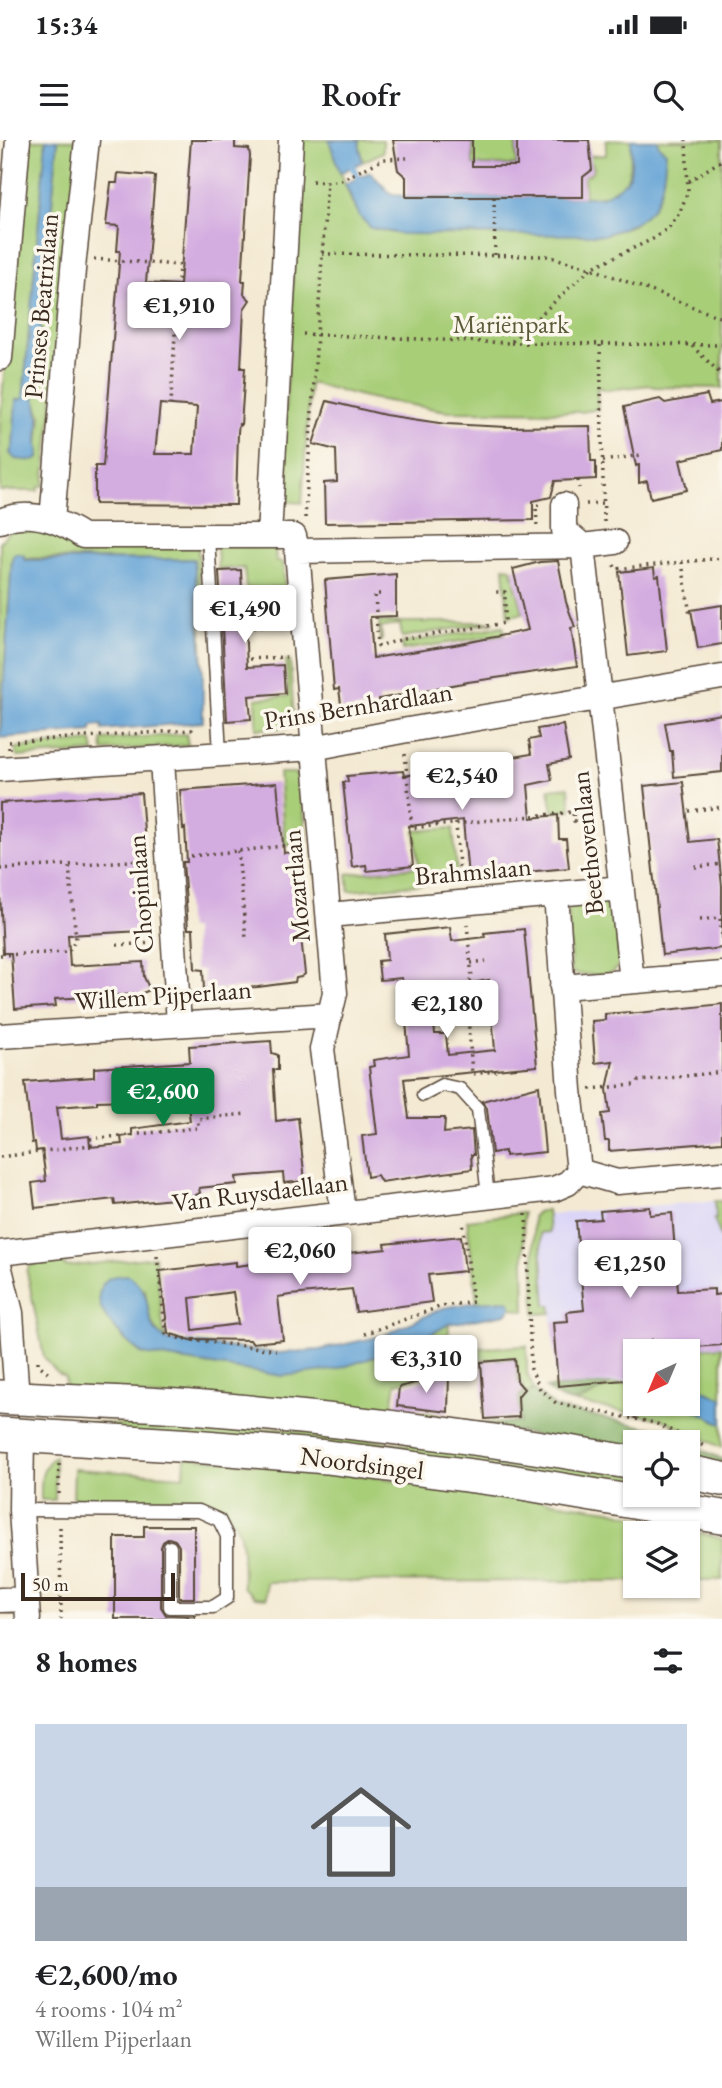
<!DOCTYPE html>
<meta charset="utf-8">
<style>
:root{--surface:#fff;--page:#f6f6f6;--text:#202124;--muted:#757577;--line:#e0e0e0;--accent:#0b8043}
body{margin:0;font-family:"EB Garamond",serif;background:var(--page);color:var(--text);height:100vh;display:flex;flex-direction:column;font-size:26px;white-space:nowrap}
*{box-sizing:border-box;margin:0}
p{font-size:23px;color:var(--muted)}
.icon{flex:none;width:38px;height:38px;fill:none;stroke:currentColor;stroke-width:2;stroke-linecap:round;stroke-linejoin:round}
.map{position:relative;height:1479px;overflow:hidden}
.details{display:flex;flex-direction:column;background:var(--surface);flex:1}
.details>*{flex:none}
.needle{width:46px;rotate:224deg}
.buttons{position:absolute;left:623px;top:1199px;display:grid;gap:14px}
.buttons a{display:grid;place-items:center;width:77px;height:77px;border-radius:0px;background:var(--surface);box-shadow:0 2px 5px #0004;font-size:35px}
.scale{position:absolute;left:21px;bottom:18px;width:154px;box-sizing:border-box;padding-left:7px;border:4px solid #3b2a1e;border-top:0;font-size:19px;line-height:24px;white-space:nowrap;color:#3b2a1e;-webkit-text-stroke:5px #fbf7ec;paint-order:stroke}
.price{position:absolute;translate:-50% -60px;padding:0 16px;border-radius:7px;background:#fff;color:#222;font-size:23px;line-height:46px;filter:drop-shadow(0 2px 4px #0008)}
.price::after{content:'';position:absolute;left:50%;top:42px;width:21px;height:16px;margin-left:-10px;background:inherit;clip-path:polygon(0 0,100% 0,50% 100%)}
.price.on{background:var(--accent);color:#fff}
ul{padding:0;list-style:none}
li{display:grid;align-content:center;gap:14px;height:371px;padding:0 35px}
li+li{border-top:2px solid var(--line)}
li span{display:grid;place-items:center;height:217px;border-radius:0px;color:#555}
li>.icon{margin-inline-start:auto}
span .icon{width:126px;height:126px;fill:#fffc;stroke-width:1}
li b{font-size:30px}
h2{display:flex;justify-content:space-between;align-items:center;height:84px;padding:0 35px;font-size:30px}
.status{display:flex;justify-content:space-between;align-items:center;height:49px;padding:0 35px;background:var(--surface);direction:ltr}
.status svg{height:19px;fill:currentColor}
header{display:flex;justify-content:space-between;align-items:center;height:91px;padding:0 35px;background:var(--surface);font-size:32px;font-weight:600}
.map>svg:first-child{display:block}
</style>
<div class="status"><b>15:34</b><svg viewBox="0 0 49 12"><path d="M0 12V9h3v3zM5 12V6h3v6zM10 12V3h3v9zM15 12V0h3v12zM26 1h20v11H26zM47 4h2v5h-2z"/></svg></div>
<header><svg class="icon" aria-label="menu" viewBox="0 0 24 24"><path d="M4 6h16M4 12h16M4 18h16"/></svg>Roofr<svg class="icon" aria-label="search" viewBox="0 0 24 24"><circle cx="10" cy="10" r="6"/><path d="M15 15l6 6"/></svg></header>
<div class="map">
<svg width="722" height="1479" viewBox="0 0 722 1479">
<rect width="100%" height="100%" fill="#fbf7ec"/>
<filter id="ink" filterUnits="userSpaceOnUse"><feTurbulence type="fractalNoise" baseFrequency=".0143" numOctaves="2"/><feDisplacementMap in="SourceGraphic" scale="14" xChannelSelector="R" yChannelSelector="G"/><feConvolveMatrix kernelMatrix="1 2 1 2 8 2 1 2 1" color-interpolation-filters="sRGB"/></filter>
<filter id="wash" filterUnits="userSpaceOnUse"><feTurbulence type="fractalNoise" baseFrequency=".00686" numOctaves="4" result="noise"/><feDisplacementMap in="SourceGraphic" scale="28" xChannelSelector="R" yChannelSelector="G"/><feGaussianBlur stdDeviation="1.57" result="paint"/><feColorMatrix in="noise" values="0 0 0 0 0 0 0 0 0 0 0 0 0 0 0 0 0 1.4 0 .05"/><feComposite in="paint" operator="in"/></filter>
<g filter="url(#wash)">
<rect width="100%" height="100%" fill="#f4ead3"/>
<path fill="#dbd6f7" d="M 722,1060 L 722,1252 L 688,1211 L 635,1211 L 635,1241 L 557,1248 L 551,1166 L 546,1165 L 540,1093 L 549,1091 L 547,1074 Z"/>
<path fill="#a8ce78" stroke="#727c4b" stroke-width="2" d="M 24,0 L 46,0 L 23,260 L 16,260 L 13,305 L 10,313 L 38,306 L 41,275 L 34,257 L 58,0 L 80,0 L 44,346 L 39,346 L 38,351 L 0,351 L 0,282 Z
M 301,0 L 329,0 L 352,63 L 371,88 L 400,94 L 604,95 L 633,85 L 653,68 L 657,0 L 722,0 L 722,248 L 654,247 L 650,245 L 607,250 L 597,247 L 598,269 L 582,272 L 447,271 L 369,258 L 310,243 L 302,363 L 280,361 Z
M 359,0 L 383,0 L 383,12 L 362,22 Z
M 473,0 L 516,0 L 516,25 L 473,25 Z
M 606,0 L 631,0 C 631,38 630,57 585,57 L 584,35 L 589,35 L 594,28 L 592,23 L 584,16 L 606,15 Z
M 36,386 L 52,396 L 69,401 L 198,405 L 203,529 L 194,420 L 12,418 L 0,590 L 0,402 L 12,388 Z
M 217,405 L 275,405 L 276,422 L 283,422 L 287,483 L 284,483 L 281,447 L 246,448 L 244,428 L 218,429 Z
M 504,427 L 511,428 L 523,473 L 508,477 Z
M 379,482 L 495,482 L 402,497 L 400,484 L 381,488 L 382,500 L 380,501 Z
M 503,486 L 505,494 L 403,510 L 402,503 Z
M 286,520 L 290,520 L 294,580 L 287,588 L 257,589 L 256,559 L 288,556 Z
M 186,594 L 188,605 L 103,611 L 102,600 Z
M 92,601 L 94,612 L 17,617 L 16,608 Z
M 279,633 L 295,633 L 296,636 L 300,636 L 307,703 L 285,705 Z
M 569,647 L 571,670 L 553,672 L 549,649 Z
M 453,688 L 458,741 L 349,751 L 347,734 L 419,727 L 415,691 Z
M 607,760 L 614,768 L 620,823 C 614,840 591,834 576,834 L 571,831 L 568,768 L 577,761 Z
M 715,1061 L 722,1061 L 722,1100 L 714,1079 L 716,1079 Z
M 547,1070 L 549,1092 L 540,1093 L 546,1165 L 551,1165 L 552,1173 L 535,1174 L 533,1076 L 537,1072 Z
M 523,1073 L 525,1171 L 511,1168 L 511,1164 L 507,1160 L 477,1162 L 467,1080 Z
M 155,1117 L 164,1193 L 168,1200 C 148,1190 148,1169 145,1149 L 106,1177 L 125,1200 L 142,1214 L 283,1236 L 412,1205 L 449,1184 L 447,1232 L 396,1243 L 392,1267 L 450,1277 L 450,1283 L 66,1249 L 65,1237 L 57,1233 L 44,1217 L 27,1132 L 30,1125 L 64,1120 L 65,1127 Z
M 527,1206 L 527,1233 L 534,1250 L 519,1256 L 523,1252 L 523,1246 L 518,1241 L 516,1218 L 481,1220 L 480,1208 Z
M 722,1207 L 722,1258 L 688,1243 L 688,1211 L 682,1210 Z
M 635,1243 L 635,1264 L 685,1264 L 722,1284 L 722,1308 L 662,1279 L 576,1263 L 611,1244 Z
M 66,1281 L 217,1290 L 281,1288 L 635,1335 L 635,1351 L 66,1286 Z
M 55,1317 L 55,1360 L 41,1360 C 41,1343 39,1326 55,1317 Z
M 185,1317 L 324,1330 L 610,1370 L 722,1399 L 722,1440 L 688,1440 L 688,1393 L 635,1393 L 635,1441 L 266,1442 L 266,1458 L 255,1457 L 243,1447 C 241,1406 249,1376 203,1359 L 73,1359 L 74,1329 L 184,1336 Z"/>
<path fill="#86b168" stroke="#606e43" stroke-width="2" d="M 611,1244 C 583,1259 574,1273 546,1248 Z
M 534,1250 L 556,1268 L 659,1290 L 684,1302 L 635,1302 L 635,1315 L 479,1284 L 520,1282 L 519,1256 Z
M 688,1304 L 722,1319 L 722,1330 L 688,1324 Z"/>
<path fill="#62a2d5" stroke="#4e667a" stroke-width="2" d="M 46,0 L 58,0 L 34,256 C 41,272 39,284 38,301 C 38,308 40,312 39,318 L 34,321 L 15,319 L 10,313 L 13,305 L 16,260 L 23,259 Z
M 329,0 L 359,0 L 362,22 L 340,33 Z
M 631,0 L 657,0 L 659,6 L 666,12 C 662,66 655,78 604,95 L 400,94 L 371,88 L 360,77 L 345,44 L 370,32 L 390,53 L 406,57 L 602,57 C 636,39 631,36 631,0 Z
M 15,413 L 24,415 L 24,420 L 194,419 L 203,529 L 203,582 L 102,590 L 102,585 L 92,586 L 92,591 L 0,598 L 12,418 Z
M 128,1135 C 161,1156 136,1185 168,1200 L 278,1213 L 319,1210 L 382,1196 L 443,1168 L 477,1162 L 507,1160 L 511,1164 L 511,1168 L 506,1174 L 449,1184 L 412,1205 L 334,1230 L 283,1236 L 142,1214 C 126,1201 90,1170 101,1148 C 107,1135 115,1136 128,1135 Z
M 688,1243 L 722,1258 L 722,1284 L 685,1264 L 688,1264 Z"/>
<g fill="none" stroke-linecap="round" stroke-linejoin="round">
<path stroke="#62a2d5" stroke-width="6" d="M 350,22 L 361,43"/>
</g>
<g id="blocks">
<path fill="#d3ace0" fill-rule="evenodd" d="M 191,0 L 235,0 L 235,8 L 249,9 L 250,16 L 242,141 L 245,141 L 244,154 L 250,160 L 244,169 L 241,228 L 245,228 L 241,285 L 239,284 L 238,292 L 236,365 L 95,364 L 95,326 L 103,326 L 120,111 L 117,111 L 119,86 L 106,85 L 111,43 L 117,43 L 118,33 L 155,36 L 146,143 L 180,145 ZM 160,264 L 197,267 L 194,314 L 155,314 Z
M 393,0 L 472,0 L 472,26 L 517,26 L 517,0 L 589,0 L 592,30 L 583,37 L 583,57 L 406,57 L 406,37 L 398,30 Z
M 707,255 L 710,264 L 722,262 L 722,310 L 680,320 L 687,350 L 651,358 L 647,341 L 639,343 L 639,325 L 636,326 L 624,267 L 660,259 L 665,263 Z
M 327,261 L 385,275 L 446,284 L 507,287 L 590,286 L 591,321 L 596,321 L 596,339 L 555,341 L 551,357 L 533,361 L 533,380 L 325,383 L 324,343 L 337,342 L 336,310 L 313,304 Z
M 558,421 L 566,462 L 575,487 L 571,488 L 577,526 L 468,542 L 379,559 L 380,565 L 342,571 L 339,549 L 334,550 L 325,440 L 396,434 L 396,476 L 370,477 L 373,518 L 461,504 L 528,490 L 513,429 L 540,422 Z
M 654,428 L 655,437 L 659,436 L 667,511 L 628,516 L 619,432 Z
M 241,430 L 242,453 L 277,451 L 279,479 L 245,481 L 247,527 L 283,525 L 285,553 L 249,556 L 251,579 L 227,581 L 219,431 Z
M 722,465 L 722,504 L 698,508 L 691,470 Z
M 722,574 L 722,632 L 674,637 L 672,611 L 670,611 L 665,583 Z
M 563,585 L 569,620 L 549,624 L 552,640 L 528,645 L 531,678 L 558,675 L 559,699 L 566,699 L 569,728 L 468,737 L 463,680 L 409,686 L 413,726 L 367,731 L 366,725 L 352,727 L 343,642 L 348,642 L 347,636 L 403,631 L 404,636 L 531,614 L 529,600 L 539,598 L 537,589 Z
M 683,642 L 690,702 L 717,699 L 722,746 L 722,808 L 662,815 L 644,646 Z
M 277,643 L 284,713 L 292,712 L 305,834 L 301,837 L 296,838 L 295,842 L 258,847 L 204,850 L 203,830 L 195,829 L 193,789 L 188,789 L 183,722 L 187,722 L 185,688 L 183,689 L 180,650 Z
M 141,653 L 146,716 L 138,717 L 142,791 L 68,795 L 70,826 L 143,822 L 144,837 L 150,850 L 140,854 L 55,859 L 56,866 L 15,869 L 11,813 L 3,813 L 0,751 L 0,663 Z
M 450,787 L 452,801 L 485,797 L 484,793 L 524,789 L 537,926 L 404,939 L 409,978 L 445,978 L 444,993 L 472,990 L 474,1015 L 471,1015 L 472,1029 L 381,1042 L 377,1035 L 367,1037 L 362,996 L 377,994 L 369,927 L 374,926 L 373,920 L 409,915 L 402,838 L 380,840 L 378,821 L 387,820 L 385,794 ZM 489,840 L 495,910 L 448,915 L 446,894 L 435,894 L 431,857 L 434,856 L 434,850 Z
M 722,864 L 722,1002 L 609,1011 L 609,1001 L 605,1001 L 602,974 L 610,973 L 607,949 L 613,921 L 595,923 L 592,881 L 605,880 L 605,874 L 629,872 L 629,874 Z
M 271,901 L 272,913 L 278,915 L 278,930 L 273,930 L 276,981 L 298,978 L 305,1041 L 284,1043 L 283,1033 L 236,1037 L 237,1044 L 199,1048 L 200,1053 L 192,1057 L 115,1065 L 114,1059 L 35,1068 L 32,1043 L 46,1041 L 42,1010 L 36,1011 L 35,1002 L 32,1003 L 25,942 L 94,937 L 94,928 L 190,922 L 189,906 ZM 187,958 L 190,981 L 132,989 L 132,995 L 121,997 L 122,1004 L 90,1007 L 89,996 L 61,999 L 57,967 L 97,964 L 97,961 L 129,960 L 129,962 Z
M 539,946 L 545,1012 L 505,1016 L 505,1011 L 492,1013 L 487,968 L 482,961 Z
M 650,1067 L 650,1075 L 672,1073 L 678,1151 L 714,1149 L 714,1155 L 722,1154 L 722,1205 L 681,1208 L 681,1205 L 637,1208 L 635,1239 L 558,1246 L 553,1182 L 568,1181 L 567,1172 L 584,1170 L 576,1081 L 601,1079 L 600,1071 Z
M 461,1096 L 465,1131 L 428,1135 L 432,1162 L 356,1172 L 352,1149 L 290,1155 L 278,1157 L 283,1200 L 252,1203 L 250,1200 L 194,1199 L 194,1201 L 168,1193 L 160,1131 L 236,1122 L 236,1126 L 268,1122 L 302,1118 L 301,1115 L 320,1113 L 320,1116 L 386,1109 L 385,1104 ZM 233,1152 L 238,1184 L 193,1190 L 190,1158 Z
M 515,1219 L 517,1241 L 524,1249 L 518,1256 L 519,1277 L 485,1279 L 481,1222 Z
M 449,1234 L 448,1272 L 397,1266 L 399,1247 Z
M 144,1386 L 194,1386 L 194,1458 L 179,1458 L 179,1406 L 175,1400 L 169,1398 L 163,1402 L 161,1407 L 161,1467 L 166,1475 L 195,1476 L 195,1479 L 115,1479 L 115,1397 L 144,1397 Z"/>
</g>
</g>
<g filter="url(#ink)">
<use href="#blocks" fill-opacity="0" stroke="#574739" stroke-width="2"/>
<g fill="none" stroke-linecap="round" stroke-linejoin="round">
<defs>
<path id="lane" d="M 208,396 L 220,614
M 423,955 L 442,945 L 460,949 L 478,969 L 488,1056
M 21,1370 L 199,1371 L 219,1380 L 227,1396 L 227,1458 L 213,1467 L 170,1467 L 170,1407"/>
<path id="street" d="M 0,218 L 18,0
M 564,365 L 564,390 L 583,406 L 632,841
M 52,380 L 74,118 L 87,0
M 0,381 C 29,369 59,380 83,396 L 294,396 L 297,411 L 335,853 L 322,909 L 343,1072
M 269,396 L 291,0
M 297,411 L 583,406 L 615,402
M 162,620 L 179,884
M 0,629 L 313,608 L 402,591 L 722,537
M 556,754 L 570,950 L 579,1031
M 329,775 L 622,748
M 562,847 L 722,834
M 0,896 L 330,875
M 579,1031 L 617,1042 L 722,1033
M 0,1113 L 554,1049 L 568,1043 L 579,1031
M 0,1129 L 11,1173 L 17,1258
M 22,1295 L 21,1370 L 28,1479
M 0,1460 L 28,1459"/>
<path id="secondary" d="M 0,1257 C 64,1261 128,1262 191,1267 C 340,1279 489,1298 635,1323
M 0,1294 L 193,1306 L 327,1317 L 504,1340 L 722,1377
M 688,1332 L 722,1339"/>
</defs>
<use href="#lane" stroke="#574739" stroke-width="15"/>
<use href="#street" stroke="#574739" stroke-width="27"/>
<use href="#secondary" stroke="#574739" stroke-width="36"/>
<path stroke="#574739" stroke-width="3.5" stroke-dasharray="2 5" stroke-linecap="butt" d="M 312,41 L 327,42
M 689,41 L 722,20
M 494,57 L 495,115
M 322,114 L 547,116 L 591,128 L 722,178
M 94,119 L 179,125 L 171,264
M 303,194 L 510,203 L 591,128 L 655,98 L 669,87 L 680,72 L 688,51 L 686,0
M 511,203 L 722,205
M 600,205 L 604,382
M 692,206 L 722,235
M 603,321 L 641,315
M 578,340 L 579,348
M 586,364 L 604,363
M 305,378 L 327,42 L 341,40 L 384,19 L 407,18
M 537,385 L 536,365 L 543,365
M 682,422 L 690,475
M 614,425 L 616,429 L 722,418
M 380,454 L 375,454 L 378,506 L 404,499 L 505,483 L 505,452 L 496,452
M 246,488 L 282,485
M 250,519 L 286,517
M 9,609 L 9,602 L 192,590 L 193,595
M 405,614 L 412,688 L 573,672 L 574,681 L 594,679
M 689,671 L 722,667
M 456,683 L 460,742
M 238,711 L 246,799
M 191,716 L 301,704
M 695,727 L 722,724
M 0,729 L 148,720
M 700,780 L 720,778 L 722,795
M 467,784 L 472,838 L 466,846 L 472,934 L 496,931
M 117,805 L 154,803
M 0,815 L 68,812 L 76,799 L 69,725
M 471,823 L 486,821
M 468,879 L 492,877
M 590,949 L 634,945 L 639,941 L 722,932
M 0,1017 L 91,1005 L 90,999 L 198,988 L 198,979 L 245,974
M 526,1074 L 531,1229 L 540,1249 L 556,1263 L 655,1283 L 704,1306
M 157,1116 L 166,1194 L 178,1198 L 276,1210
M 364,1194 L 442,1166 L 473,1162 L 463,1082
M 646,1211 L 647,1201 L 656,1200 L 658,1209 L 674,1208 L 680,1211
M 38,1221 L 38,1224 L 49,1233
M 635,1279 L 637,1264
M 59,1324 L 59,1354
M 60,1387 L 61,1479"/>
<use href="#lane" stroke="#fff" stroke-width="12"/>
<use href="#street" stroke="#fff" stroke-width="24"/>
<use href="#secondary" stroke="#fff" stroke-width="33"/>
</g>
</g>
<g text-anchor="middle" stroke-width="7" stroke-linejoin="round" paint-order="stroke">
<g font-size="26" fill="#3b2a1e" stroke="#fbf7ec">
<text transform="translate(41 166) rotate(-85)" y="9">Prinses Beatrixlaan</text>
<text transform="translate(358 566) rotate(-9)" y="9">Prins Bernhardlaan</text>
<text transform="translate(587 703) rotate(-96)" y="9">Beethovenlaan</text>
<text transform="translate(473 731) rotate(-5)" y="9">Brahmslaan</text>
<text transform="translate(296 746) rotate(-95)" y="9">Mozartlaan</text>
<text transform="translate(140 754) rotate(-94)" y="9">Chopinlaan</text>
<text transform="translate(163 855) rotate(-4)" y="9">Willem Pijperlaan</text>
<text transform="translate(260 1052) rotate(-7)" y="9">Van Ruysdaellaan</text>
<text transform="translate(362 1323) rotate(7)" y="9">Noordsingel</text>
</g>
<g font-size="26" fill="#5c5b39" stroke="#fbf7ec">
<text x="511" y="193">Mariënpark</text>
</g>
</g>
</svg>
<div class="buttons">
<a><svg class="needle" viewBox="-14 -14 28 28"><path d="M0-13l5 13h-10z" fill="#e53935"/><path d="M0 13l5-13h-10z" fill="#757577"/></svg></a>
<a><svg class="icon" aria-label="locate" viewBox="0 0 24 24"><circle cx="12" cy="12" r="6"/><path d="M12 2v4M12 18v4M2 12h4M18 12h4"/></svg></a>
<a><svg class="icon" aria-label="layers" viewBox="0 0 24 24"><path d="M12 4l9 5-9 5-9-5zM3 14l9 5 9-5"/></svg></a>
</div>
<div class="scale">50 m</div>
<b class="price" style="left:179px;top:202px">€1,910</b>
<b class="price" style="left:245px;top:505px">€1,490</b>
<b class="price" style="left:462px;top:672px">€2,540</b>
<b class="price" style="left:447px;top:900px">€2,180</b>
<b class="price on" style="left:163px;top:988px">€2,600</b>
<b class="price" style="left:300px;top:1147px">€2,060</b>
<b class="price" style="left:630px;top:1160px">€1,250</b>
<b class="price" style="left:426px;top:1255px">€3,310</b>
</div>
<section class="details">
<h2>8 homes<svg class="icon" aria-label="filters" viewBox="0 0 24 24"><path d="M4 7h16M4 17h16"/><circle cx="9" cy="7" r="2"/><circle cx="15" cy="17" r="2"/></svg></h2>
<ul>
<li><span style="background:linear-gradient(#c9d6e8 75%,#9aa5b1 0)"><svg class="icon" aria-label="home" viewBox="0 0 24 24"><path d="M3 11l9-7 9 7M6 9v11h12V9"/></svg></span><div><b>€2,600/mo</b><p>4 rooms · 104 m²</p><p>Willem Pijperlaan</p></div></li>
</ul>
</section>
